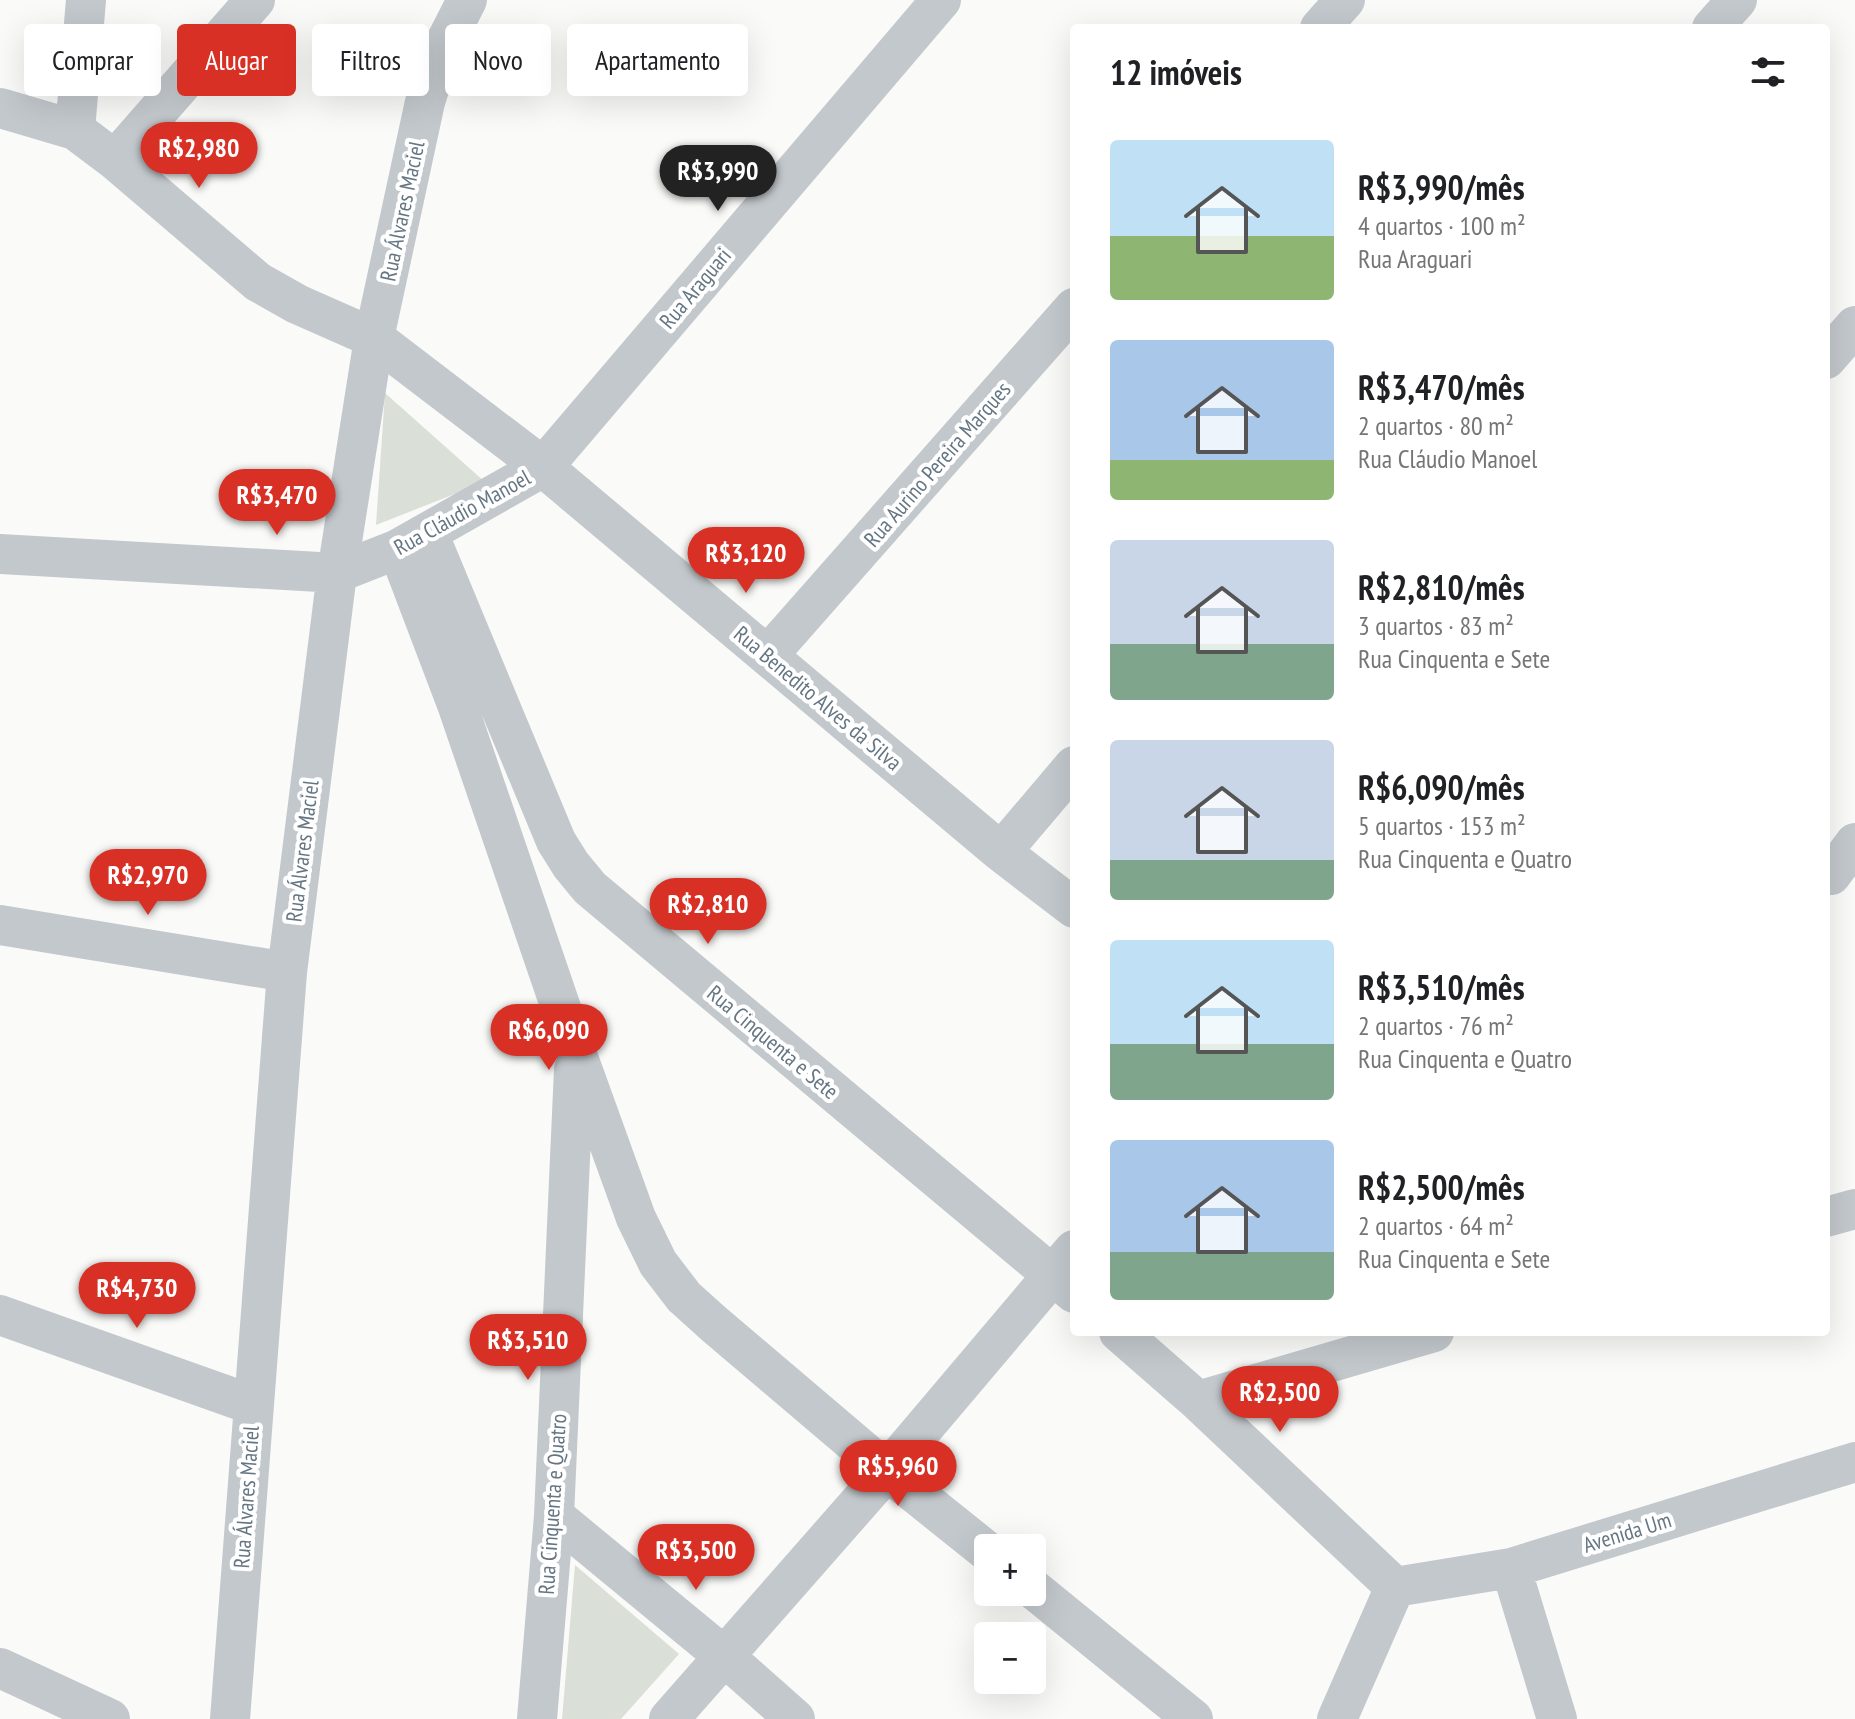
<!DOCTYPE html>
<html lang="pt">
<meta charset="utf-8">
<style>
:root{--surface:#fff;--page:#f6f6f6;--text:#202124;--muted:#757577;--accent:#d93025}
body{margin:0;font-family:"PT Sans Narrow",sans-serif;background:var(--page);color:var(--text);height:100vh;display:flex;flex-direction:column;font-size:30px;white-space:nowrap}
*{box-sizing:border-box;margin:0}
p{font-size:26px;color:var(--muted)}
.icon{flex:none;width:44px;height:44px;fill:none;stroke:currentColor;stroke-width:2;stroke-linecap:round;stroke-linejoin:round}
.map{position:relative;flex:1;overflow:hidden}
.sheet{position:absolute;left:1070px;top:24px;width:760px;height:1312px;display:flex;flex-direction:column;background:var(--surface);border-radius:8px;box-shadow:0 8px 32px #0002}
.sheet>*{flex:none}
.banner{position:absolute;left:24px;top:24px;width:760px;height:72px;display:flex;gap:16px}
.fabs{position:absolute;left:974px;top:1534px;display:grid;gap:16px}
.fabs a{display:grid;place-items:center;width:72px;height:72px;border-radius:8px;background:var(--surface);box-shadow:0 8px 32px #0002;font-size:40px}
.price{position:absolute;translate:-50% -68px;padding:0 18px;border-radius:28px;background:var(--accent);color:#fff;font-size:26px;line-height:52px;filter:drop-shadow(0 2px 4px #0008)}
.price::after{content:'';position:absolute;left:50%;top:48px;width:24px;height:18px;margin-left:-12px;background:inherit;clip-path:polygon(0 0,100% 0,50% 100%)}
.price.current{background:#222;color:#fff}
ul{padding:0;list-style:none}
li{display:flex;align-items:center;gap:24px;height:200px;padding:0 40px}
li span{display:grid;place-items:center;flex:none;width:224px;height:160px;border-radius:8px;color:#555}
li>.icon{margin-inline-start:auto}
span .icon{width:96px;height:96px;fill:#fffc;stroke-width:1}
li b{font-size:34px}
h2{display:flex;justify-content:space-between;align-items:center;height:96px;padding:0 40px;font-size:34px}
.pill{padding:0 28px;border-radius:8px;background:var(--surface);box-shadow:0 8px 32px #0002;font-size:28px;line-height:72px}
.pill.current{background:var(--accent);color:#fff}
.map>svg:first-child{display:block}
</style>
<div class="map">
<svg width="1855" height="1719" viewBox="0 0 1855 1719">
<rect width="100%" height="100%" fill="#fafaf8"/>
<path fill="#dadfd7" d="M 385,393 L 485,482 L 376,525 Z
M 575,1565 L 679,1654 L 621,1719 L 562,1719 Z"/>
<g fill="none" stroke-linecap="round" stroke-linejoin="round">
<path stroke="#c3c8cc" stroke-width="40" d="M 1320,28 L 1345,0
M 1712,28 L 1737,0
M 0,108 L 75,130 L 115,160 L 258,282 L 297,304 L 374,338 L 543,467 L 1001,852 L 1074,908
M 75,130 L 86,0
M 115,160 L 255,0
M 1826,359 L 1855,326
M 428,533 L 556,841 L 571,865 L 590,888 L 1074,1293
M 398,549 L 458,707 L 575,1049 L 636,1218 L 658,1263 L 684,1297 L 714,1324 L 887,1471 L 988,1552
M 0,554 L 337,573 L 398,549 L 543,467 L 941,0
M 768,655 L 1074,308
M 1001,852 L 1074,766
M 1831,875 L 1855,843
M 0,925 L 287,972
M 1826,1217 L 1855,1209
M 0,1315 L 253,1405
M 1119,1332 L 1198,1401 L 1395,1587
M 1198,1401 L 1434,1332
M 554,1516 L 725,1657 L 795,1719
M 1511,1568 L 1557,1719
M 1395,1587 L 1511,1568 L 1855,1462
M 1032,1588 L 1193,1719
M 0,1668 L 110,1719
M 230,1719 L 287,972 L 337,573 L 374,338 L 425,102 L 441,51 L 467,0
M 537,1719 L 554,1516 L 574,1069
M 669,1719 L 887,1471 L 1074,1250
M 1337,1719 L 1395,1587"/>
</g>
<g text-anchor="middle" stroke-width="8" stroke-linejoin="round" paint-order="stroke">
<g font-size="22" fill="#657683" stroke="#fff">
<text transform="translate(402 211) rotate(-78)" y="8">Rua Álvares Maciel</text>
<text transform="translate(695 288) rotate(-50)" y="8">Rua Araguari</text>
<text transform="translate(937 464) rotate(-49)" y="8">Rua Aurino Pereira Marques</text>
<text transform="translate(462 512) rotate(-29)" y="8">Rua Cláudio Manoel</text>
<text transform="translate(818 698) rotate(40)" y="8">Rua Benedito Alves da Silva</text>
<text transform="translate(302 851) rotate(-83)" y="8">Rua Álvares Maciel</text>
<text transform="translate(773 1042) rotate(40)" y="8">Rua Cinquenta e Sete</text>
<text transform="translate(246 1497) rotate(-86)" y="8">Rua Álvares Maciel</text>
<text transform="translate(552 1504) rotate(-86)" y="8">Rua Cinquenta e Quatro</text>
<text transform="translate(1627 1532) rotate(-17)" y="8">Avenida Um</text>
</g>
</g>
</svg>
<div class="fabs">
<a>+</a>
<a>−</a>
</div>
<b class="price" style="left:199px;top:190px">R$2,980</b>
<b class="price current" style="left:718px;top:213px">R$3,990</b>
<b class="price" style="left:277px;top:537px">R$3,470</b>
<b class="price" style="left:746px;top:595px">R$3,120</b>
<b class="price" style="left:148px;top:917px">R$2,970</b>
<b class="price" style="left:708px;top:946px">R$2,810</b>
<b class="price" style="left:549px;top:1072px">R$6,090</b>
<b class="price" style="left:137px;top:1330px">R$4,730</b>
<b class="price" style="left:528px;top:1382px">R$3,510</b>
<b class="price" style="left:1280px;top:1434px">R$2,500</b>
<b class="price" style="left:898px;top:1508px">R$5,960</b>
<b class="price" style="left:696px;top:1592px">R$3,500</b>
<div class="banner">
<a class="pill">Comprar</a>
<a class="pill current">Alugar</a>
<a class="pill">Filtros</a>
<a class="pill">Novo</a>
<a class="pill">Apartamento</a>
</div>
<section class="sheet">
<h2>12 imóveis<svg class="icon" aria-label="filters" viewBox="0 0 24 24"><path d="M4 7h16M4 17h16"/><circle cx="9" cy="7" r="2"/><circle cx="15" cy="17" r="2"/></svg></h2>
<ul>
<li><span style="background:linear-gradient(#bfe0f5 60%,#8fb573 0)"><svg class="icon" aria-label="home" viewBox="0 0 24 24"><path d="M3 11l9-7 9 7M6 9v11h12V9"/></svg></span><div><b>R$3,990/mês</b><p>4 quartos · 100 m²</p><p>Rua Araguari</p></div></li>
<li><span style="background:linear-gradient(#a9c7e8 75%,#8fb573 0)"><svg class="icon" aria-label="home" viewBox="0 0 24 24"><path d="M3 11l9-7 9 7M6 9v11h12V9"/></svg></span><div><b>R$3,470/mês</b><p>2 quartos · 80 m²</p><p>Rua Cláudio Manoel</p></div></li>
<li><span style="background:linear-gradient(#c9d6e8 65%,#7fa58c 0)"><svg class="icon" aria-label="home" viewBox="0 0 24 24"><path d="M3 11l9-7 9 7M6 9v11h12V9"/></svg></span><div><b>R$2,810/mês</b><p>3 quartos · 83 m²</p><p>Rua Cinquenta e Sete</p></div></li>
<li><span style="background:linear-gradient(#c9d6e8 75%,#7fa58c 0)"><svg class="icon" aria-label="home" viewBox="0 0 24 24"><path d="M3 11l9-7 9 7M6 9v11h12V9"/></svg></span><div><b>R$6,090/mês</b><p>5 quartos · 153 m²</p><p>Rua Cinquenta e Quatro</p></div></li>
<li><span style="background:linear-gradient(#bfe0f5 65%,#7fa58c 0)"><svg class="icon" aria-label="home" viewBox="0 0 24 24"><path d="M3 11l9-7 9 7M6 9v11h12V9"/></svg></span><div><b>R$3,510/mês</b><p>2 quartos · 76 m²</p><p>Rua Cinquenta e Quatro</p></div></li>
<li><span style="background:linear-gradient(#a9c7e8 70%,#7fa58c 0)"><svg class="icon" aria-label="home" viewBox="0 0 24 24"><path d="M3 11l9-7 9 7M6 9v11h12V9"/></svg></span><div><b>R$2,500/mês</b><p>2 quartos · 64 m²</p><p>Rua Cinquenta e Sete</p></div></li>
</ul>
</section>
</div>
